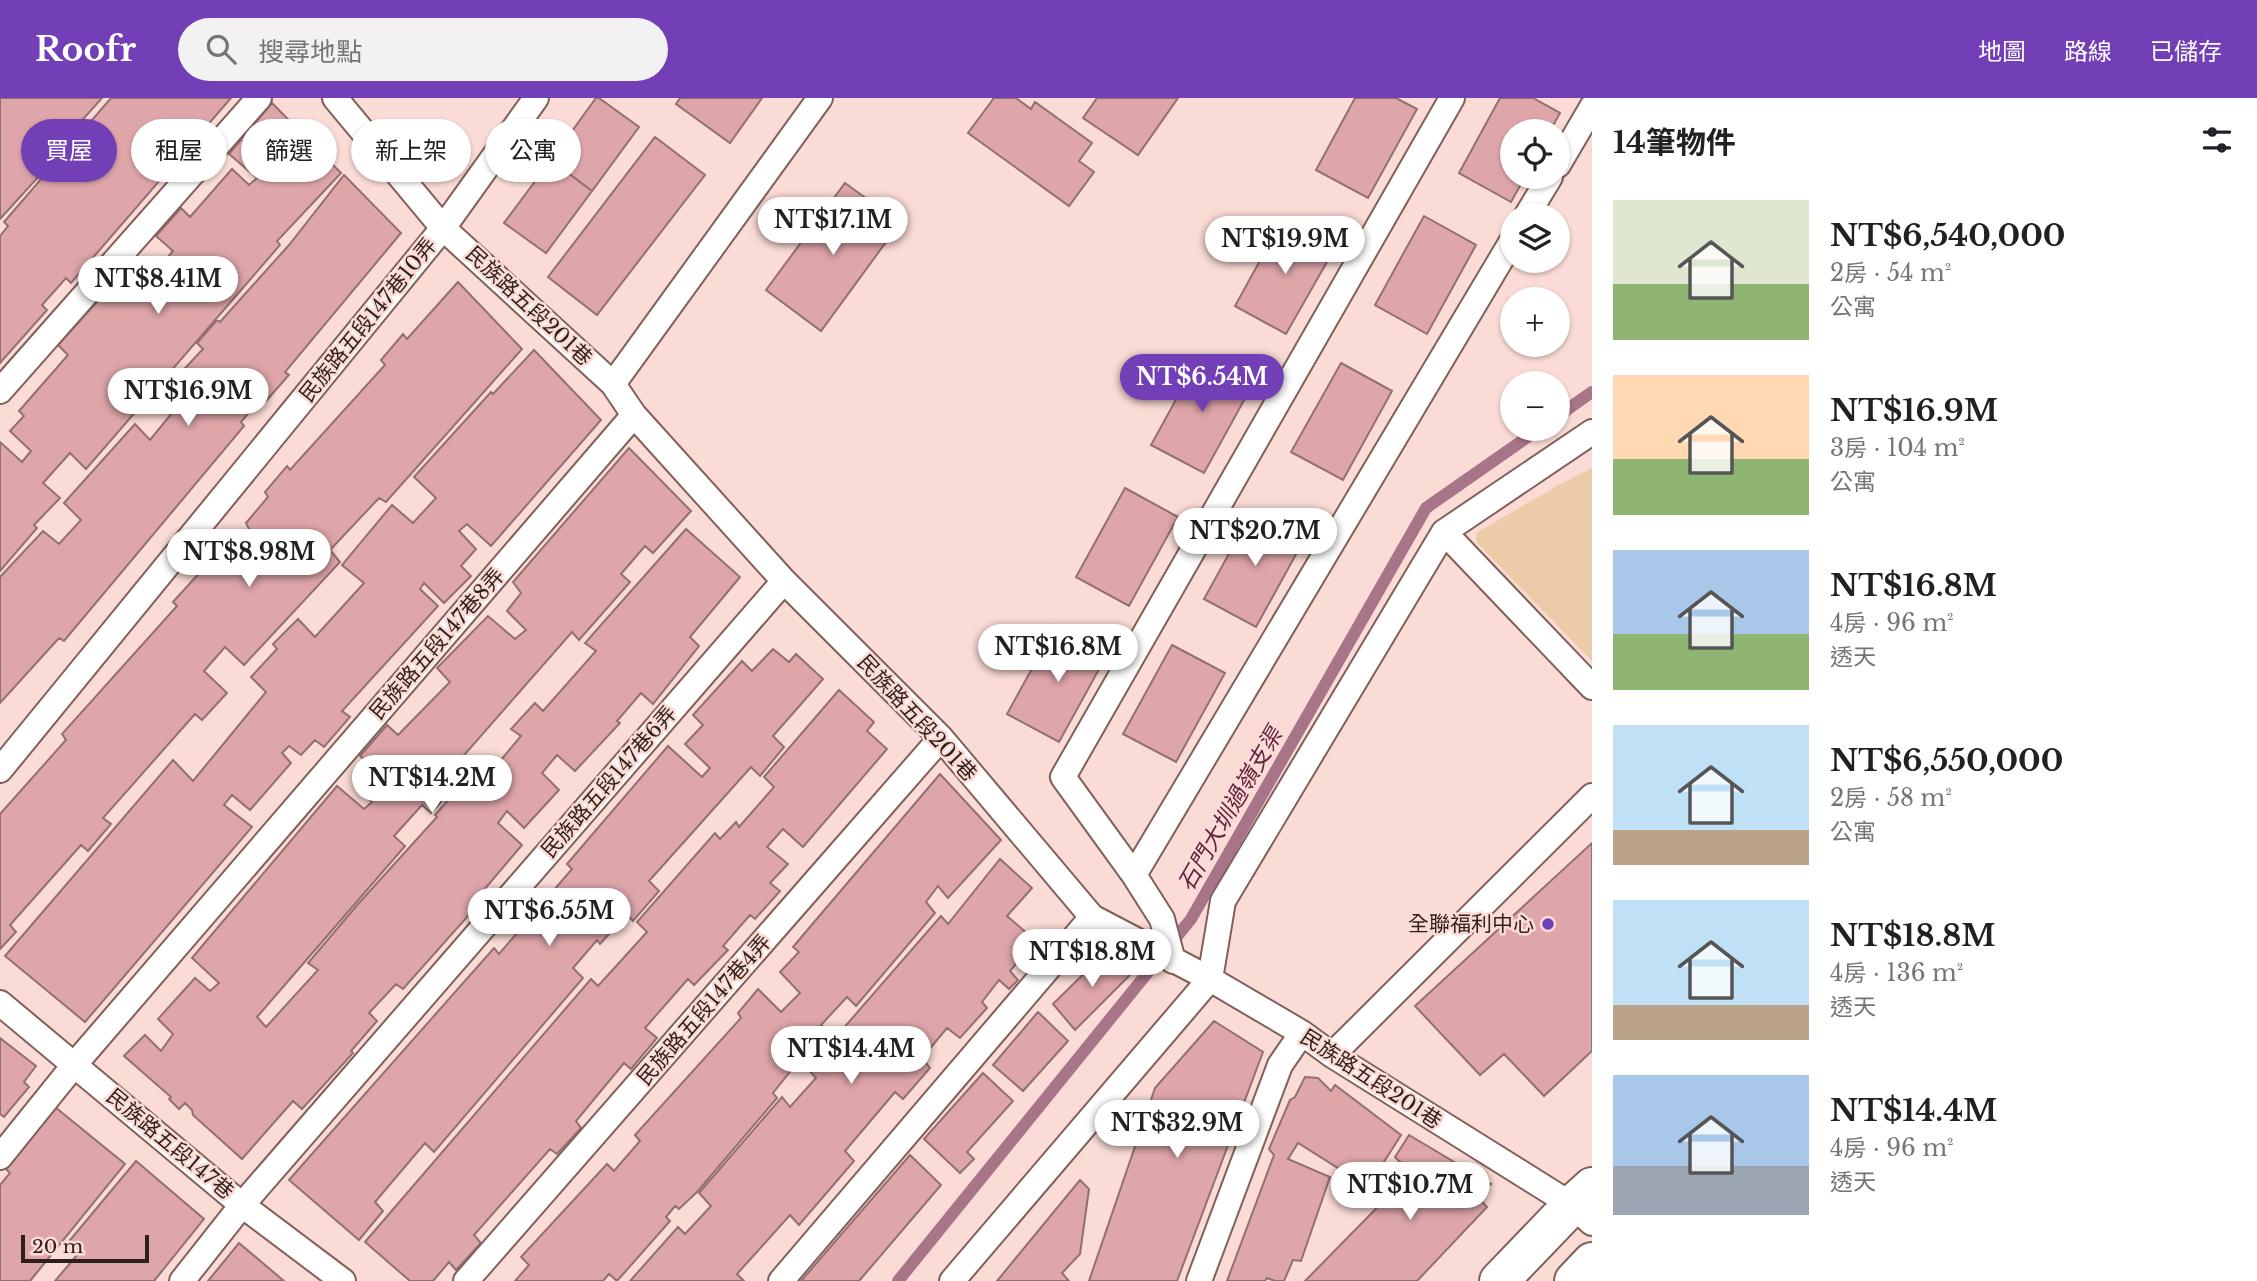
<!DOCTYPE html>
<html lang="zh-TW">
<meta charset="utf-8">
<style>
:root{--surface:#fff;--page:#f2f2f2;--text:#202124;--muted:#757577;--accent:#723fb6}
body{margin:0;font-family:"Libre Baskerville","Noto Sans TC",serif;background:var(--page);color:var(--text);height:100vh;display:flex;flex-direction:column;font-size:26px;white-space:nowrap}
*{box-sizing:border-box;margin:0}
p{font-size:23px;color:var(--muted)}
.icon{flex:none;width:38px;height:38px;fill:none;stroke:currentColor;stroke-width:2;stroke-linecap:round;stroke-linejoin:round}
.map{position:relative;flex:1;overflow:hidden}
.sheet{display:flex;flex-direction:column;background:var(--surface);width:665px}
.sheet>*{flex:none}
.top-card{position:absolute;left:21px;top:21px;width:665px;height:63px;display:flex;gap:14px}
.buttons{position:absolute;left:1500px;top:21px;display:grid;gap:14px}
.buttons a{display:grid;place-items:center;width:70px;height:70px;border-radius:50%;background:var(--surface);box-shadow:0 2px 5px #0004;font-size:35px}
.scale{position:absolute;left:21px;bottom:18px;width:128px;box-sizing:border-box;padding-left:7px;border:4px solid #2d1f1c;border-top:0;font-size:19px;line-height:24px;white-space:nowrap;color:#2d1f1c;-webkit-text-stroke:5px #fbdbd5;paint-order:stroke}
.price{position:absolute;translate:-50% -60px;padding:0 16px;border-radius:24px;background:#fff;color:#222;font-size:23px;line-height:46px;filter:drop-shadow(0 2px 4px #0008)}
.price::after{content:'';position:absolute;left:50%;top:42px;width:21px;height:16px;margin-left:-10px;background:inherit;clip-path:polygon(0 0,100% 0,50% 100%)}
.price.on{background:var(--accent);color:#fff}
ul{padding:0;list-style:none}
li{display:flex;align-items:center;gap:21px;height:175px;padding:0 21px}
li span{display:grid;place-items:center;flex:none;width:196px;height:140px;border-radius:0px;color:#555}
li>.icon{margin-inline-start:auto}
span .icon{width:84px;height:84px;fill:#fffc;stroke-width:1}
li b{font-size:30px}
h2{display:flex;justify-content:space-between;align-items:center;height:84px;padding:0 21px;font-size:30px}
.tag{padding:0 24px;border-radius:32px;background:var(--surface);box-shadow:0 2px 5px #0004;font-size:24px;line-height:63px}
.tag.on{background:var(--accent);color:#fff}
header{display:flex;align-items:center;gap:42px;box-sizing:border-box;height:98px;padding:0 35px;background:var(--accent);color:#fff}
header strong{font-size:33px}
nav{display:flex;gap:38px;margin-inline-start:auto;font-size:24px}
.search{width:490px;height:63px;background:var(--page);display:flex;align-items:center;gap:18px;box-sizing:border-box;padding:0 24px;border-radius:38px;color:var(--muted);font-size:26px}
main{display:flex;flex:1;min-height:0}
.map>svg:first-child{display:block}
</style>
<header>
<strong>Roofr</strong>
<div class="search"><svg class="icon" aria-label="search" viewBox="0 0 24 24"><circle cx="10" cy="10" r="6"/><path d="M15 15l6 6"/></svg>搜尋地點</div>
<nav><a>地圖</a><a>路線</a><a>已儲存</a></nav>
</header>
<main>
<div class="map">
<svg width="1592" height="1183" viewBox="0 0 1592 1183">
<rect width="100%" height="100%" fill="#fbdbd5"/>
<path fill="#eccba8" d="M 1592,370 L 1592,563 L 1477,445 L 1476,435 L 1557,388 Z"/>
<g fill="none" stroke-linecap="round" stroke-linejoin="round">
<path stroke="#a87588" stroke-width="12" d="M 1558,318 L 1592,294
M 898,1183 L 1191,821 L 1426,410 L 1539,331"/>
</g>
<path fill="#dfa6aa" stroke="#926f72" stroke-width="2" d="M 0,0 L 102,0 L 76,29 L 80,33 L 0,121 Z
M 111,0 L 231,0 L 71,185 L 66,180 L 42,207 L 47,212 L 0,265 L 0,138 L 8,128 L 4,124 Z
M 596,0 L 599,0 L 639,29 L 592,93 L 551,62 Z
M 680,0 L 762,0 L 730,45 L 676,6 Z
M 994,0 L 1016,0 L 1031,11 L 1035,4 L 1092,45 L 1079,63 L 1094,74 L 1069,108 L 968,35 Z
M 1097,0 L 1178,0 L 1138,57 L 1083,20 Z
M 1355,0 L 1396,0 L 1417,11 L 1368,100 L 1316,72 Z
M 1500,0 L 1533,0 L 1560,15 L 1550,33 L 1512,33 L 1512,79 L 1525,79 L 1511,104 L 1459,75 Z
M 272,5 L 341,75 L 277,143 L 280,147 L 86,371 L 70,355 L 43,385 L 60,400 L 34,427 L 37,430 L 0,473 L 0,344 L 22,364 L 31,353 L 10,333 L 24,318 L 19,313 L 68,257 L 58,247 L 133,164 L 151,179 L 173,153 L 156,138 L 181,110 L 190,119 L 232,71 L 249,87 L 257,80 L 229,56 Z
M 655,39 L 705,77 L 597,217 L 548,179 Z
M 551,62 L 592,93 L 546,155 L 504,125 Z
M 344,77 L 401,135 L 285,274 L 289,277 L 266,303 L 256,306 L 241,324 L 244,328 L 64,543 L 59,540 L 0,605 L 0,479 L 43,433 L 59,446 L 81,422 L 64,405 L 135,326 L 150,342 L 172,315 L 157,300 L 203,251 L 197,245 L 217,222 L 220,224 L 289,147 Z
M 845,85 L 900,125 L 821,233 L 766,192 Z
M 1424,118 L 1476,147 L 1427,236 L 1375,207 Z
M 1284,119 L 1336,148 L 1286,236 L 1235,208 Z
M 458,184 L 522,251 L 386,404 L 379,400 L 330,452 L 340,464 L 244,567 L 225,549 L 204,573 L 227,595 L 202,622 L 195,616 L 103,720 L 111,726 L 88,753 L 81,747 L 10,827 L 16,834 L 0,851 L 0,716 L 66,642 L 62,636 L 177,508 L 173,504 L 222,450 L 226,454 L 249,431 L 246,425 L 268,399 L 265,394 L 287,368 L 290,372 L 385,267 L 381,262 L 403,236 L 407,241 Z
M 534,252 L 601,322 L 491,448 L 467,426 L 459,433 L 476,451 L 461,468 L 471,478 L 444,505 L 424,485 L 420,491 L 438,508 L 342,613 L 350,619 L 324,649 L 315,642 L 301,657 L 289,648 L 282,655 L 291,665 L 250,712 L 232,697 L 224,707 L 252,729 L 85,924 L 5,858 L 173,662 L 193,683 L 266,594 L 251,579 L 277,551 L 273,546 L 298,521 L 315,539 L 364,485 L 342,467 L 392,407 L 413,425 L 436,400 L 414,379 L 491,294 L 493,296 Z
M 1200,258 L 1253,286 L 1204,375 L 1151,347 Z
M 1341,265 L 1392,293 L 1343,382 L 1291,354 Z
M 629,350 L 691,413 L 653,455 L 645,448 L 621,476 L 630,484 L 579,542 L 572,534 L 445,679 L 455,688 L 431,715 L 422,707 L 394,738 L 405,748 L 257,919 L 266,929 L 318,872 L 308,865 L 359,805 L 437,719 L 435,717 L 485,660 L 495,669 L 521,638 L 511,631 L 535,605 L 543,613 L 596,553 L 585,545 L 686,431 L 740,479 L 690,539 L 699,548 L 653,606 L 641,595 L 617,623 L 620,625 L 575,673 L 557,657 L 542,675 L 559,692 L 524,730 L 507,713 L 498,725 L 522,747 L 472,806 L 476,809 L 403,891 L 396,886 L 369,915 L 377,923 L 351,953 L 353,955 L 302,1011 L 293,1003 L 242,1061 L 193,1017 L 192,1012 L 185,1005 L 179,1011 L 169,1001 L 171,999 L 124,958 L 145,937 L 161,953 L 173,936 L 158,921 L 195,880 L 210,893 L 219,885 L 192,860 L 337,688 L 364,711 L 372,704 L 355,689 L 373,669 L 360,658 L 387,627 L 398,637 L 450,584 L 437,570 L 488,518 L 515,541 L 526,532 L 507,513 L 521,495 L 513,484 Z
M 1125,390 L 1178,419 L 1129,508 L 1076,479 Z
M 1253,412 L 1305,440 L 1256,529 L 1204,501 Z
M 1056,527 L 1108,555 L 1059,644 L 1007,616 Z
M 1172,547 L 1225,575 L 1176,664 L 1123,636 Z
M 773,551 L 789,564 L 796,556 L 823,581 L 773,638 L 784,649 L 760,678 L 751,669 L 649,783 L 659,793 L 633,823 L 627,816 L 600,846 L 597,842 L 573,870 L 583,880 L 434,1054 L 425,1045 L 375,1104 L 383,1113 L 359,1142 L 289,1082 L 494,850 L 499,856 L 572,771 L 567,766 L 668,648 L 702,679 L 710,670 L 685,646 L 703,627 L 693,617 L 742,563 L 752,573 Z
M 839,592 L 874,624 L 867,633 L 887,651 L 803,749 L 783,731 L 767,749 L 788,766 L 770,785 L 780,793 L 755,821 L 750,817 L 723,848 L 728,852 L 694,887 L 688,881 L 645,930 L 657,940 L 631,971 L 624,965 L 576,1023 L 581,1030 L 557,1056 L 550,1051 L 474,1137 L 481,1145 L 456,1172 L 449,1164 L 433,1183 L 410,1183 L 365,1144 L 591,881 L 598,888 L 647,834 L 637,824 L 715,735 L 720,741 L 736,724 L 739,729 L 774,689 L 764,679 Z
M 940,676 L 1001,742 L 948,800 L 938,788 L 926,804 L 935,815 L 856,908 L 847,899 L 821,927 L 825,930 L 773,995 L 777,1000 L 697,1094 L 679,1111 L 675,1108 L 666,1119 L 670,1123 L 617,1183 L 609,1176 L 603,1183 L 515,1183 L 529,1167 L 521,1159 L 607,1066 L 614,1073 L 640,1043 L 635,1037 L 741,920 L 738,915 L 758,891 L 781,914 L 800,895 L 780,874 L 799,854 L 793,849 Z
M 1592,745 L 1592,953 L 1544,998 L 1504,956 L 1480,977 L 1415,908 Z
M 1000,761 L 1032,790 L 1007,818 L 1036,843 L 1010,873 L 1018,882 L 1009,891 L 999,882 L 982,904 L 987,910 L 960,940 L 947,930 L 922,960 L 930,970 L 903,1001 L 895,994 L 845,1053 L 854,1063 L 799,1127 L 790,1117 L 737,1176 L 744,1183 L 630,1183 L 678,1129 L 685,1136 L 711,1108 L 699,1095 L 782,999 L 790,1009 L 816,980 L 808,971 L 941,818 L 948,826 Z
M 1109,851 L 1133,874 L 1075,932 L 1053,906 Z
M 1038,914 L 1068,943 L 1023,993 L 993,967 Z
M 1214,923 L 1263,954 L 1177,1183 L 1089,1183 L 1155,990 Z
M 0,940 L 36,968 L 24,984 L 29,989 L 4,1019 L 0,1016 Z
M 983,975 L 1013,1003 L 967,1054 L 974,1061 L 960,1075 L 924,1041 Z
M 1305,979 L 1318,980 L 1331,993 L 1335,987 L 1401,1037 L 1368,1089 L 1298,1045 L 1288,1061 L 1330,1079 L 1301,1163 L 1293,1162 L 1284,1183 L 1275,1183 L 1267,1180 L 1265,1183 L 1227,1183 L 1274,1057 L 1269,1051 L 1290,1002 L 1295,999 Z
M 55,1009 L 125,1066 L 30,1183 L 0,1183 L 0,1087 L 10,1075 L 5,1070 Z
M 1409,1037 L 1491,1086 L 1477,1098 L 1487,1109 L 1417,1183 L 1305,1183 L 1411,1075 L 1395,1059 Z
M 910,1057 L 941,1087 L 859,1183 L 801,1183 Z
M 136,1063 L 204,1121 L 154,1183 L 55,1183 L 77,1157 L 66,1147 Z
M 1080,1082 L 1089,1091 L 1080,1156 L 1062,1175 L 1069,1183 L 997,1183 Z
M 239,1145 L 284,1183 L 208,1183 Z"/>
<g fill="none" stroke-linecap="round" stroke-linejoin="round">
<defs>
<path id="service" d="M 335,0 L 443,130 L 613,286 L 634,317 L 784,483 L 941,640 L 1092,819 L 1210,881 L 1302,935 L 1332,957 L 1572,1107 L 1592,1125
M 1558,67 L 1592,9
M 1527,117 L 1550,79
M 613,286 L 820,0
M 0,293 L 259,0
M 1444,434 L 1592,589
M 0,672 L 443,130 L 536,0
M 1134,777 L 1512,143
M 1173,863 L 1162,821 L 1134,777 L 1063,679 L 1452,0
M 0,905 L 242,1107 L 343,1183
M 1332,957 L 1592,698
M 0,1059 L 75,966 L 634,317
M 182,1183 L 242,1107 L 784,483
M 466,1183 L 941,640
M 781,1183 L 1092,819
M 952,1183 L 1210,881 L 1223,803 L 1444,434 L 1592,334
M 1199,1183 L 1280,967 L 1302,935"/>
<path id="secondary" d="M 1499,1183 L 1572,1107 L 1592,1089
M 1574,1183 L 1592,1164"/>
</defs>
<use href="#service" stroke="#816059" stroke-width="28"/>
<use href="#secondary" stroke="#816059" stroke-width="42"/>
<use href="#service" stroke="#fff" stroke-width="24"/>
<use href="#secondary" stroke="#fff" stroke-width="38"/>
</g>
<circle fill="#723fb6" stroke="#fbdbd5" stroke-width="2.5" cx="1548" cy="826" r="7"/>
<g text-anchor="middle" stroke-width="5" stroke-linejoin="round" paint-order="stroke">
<g font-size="21" fill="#2d1f1c" stroke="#fbdbd5">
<text transform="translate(529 208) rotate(43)" y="7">民族路五段201巷</text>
<text transform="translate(368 222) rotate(-51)" y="7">民族路五段147巷10弄</text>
<text transform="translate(437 546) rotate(-49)" y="7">民族路五段147巷8弄</text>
<text transform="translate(917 620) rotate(47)" y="7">民族路五段201巷</text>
<text transform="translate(609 684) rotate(-49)" y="7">民族路五段147巷6弄</text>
<text transform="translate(704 912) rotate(-49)" y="7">民族路五段147巷4弄</text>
<text transform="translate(1371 981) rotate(33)" y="7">民族路五段201巷</text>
<text transform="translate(170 1046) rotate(40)" y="7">民族路五段147巷</text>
</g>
<g font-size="21" fill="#2d1f1c" stroke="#fbdbd5" text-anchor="end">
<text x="1534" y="833">全聯福利中心</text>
</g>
<g font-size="23" font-style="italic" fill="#632340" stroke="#fbdbd5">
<text transform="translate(1230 711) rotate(-60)" y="8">石門大圳過嶺支渠</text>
</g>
</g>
</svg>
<div class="buttons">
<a><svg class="icon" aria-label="locate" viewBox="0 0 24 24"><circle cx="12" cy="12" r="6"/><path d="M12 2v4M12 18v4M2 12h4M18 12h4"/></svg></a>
<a><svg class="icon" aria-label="layers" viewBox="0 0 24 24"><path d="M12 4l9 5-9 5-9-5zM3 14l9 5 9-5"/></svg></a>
<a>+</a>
<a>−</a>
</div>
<div class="scale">20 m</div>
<b class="price" style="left:833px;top:159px">NT$17.1M</b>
<b class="price" style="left:1285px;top:178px">NT$19.9M</b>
<b class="price" style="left:158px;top:218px">NT$8.41M</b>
<b class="price on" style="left:1202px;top:316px">NT$6.54M</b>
<b class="price" style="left:188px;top:330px">NT$16.9M</b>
<b class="price" style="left:1255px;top:470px">NT$20.7M</b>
<b class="price" style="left:249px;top:491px">NT$8.98M</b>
<b class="price" style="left:1058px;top:586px">NT$16.8M</b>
<b class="price" style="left:432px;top:717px">NT$14.2M</b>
<b class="price" style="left:549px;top:850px">NT$6.55M</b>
<b class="price" style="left:1092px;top:891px">NT$18.8M</b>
<b class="price" style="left:851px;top:988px">NT$14.4M</b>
<b class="price" style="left:1177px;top:1062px">NT$32.9M</b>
<b class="price" style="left:1410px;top:1124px">NT$10.7M</b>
<div class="top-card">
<a class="tag on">買屋</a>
<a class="tag">租屋</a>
<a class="tag">篩選</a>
<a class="tag">新上架</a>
<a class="tag">公寓</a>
</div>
</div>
<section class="sheet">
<h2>14筆物件<svg class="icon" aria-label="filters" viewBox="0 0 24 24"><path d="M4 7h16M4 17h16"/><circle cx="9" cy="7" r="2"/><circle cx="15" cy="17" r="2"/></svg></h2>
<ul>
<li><span style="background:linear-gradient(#dfe7d0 60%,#8fb573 0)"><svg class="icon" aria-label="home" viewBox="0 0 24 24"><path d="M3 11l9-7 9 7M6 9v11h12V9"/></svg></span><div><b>NT$6,540,000</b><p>2房 · 54 m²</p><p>公寓</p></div></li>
<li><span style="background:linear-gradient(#ffd9b3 60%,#8fb573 0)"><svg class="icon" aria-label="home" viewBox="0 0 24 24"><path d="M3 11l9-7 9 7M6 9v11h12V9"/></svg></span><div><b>NT$16.9M</b><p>3房 · 104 m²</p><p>公寓</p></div></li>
<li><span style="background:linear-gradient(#a9c7e8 60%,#8fb573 0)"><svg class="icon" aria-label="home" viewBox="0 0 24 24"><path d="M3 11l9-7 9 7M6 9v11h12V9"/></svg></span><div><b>NT$16.8M</b><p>4房 · 96 m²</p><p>透天</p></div></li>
<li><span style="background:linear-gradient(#bfe0f5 75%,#b9a48a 0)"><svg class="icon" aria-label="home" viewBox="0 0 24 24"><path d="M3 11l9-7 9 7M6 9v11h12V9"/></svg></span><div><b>NT$6,550,000</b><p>2房 · 58 m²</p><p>公寓</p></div></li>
<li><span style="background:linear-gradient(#bfe0f5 75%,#b9a48a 0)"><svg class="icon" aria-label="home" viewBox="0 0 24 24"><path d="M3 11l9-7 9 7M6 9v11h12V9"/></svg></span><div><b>NT$18.8M</b><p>4房 · 136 m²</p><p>透天</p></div></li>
<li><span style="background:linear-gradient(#a9c7e8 65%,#9aa5b1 0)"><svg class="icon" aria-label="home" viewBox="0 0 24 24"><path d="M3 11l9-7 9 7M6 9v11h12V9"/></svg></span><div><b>NT$14.4M</b><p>4房 · 96 m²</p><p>透天</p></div></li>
</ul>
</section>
</main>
